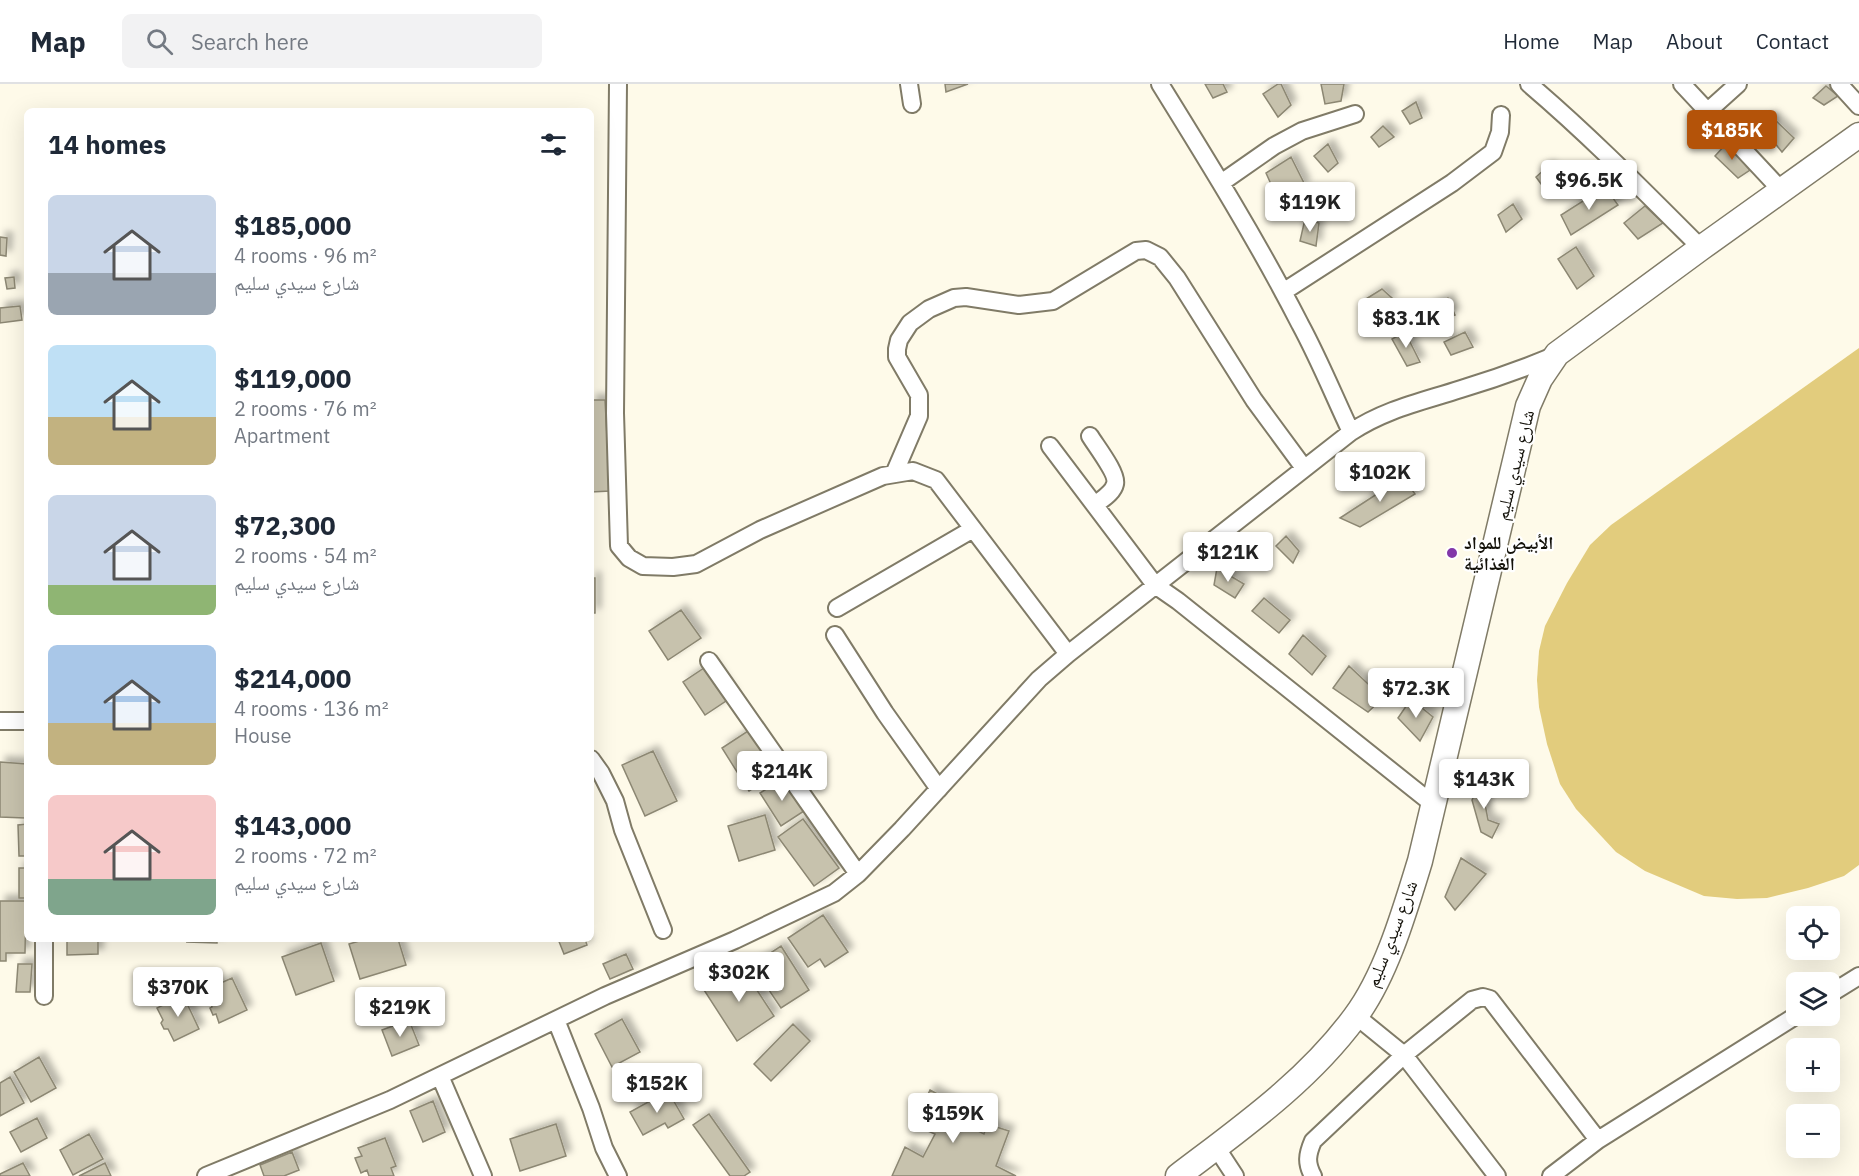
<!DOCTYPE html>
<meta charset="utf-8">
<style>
:root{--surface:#fff;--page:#f2f2f3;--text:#1f2937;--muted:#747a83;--line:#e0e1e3;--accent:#b45309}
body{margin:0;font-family:"IBM Plex Sans","Noto Naskh Arabic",sans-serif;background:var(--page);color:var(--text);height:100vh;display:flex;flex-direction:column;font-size:22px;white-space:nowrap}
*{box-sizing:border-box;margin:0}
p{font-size:20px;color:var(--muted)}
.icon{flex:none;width:33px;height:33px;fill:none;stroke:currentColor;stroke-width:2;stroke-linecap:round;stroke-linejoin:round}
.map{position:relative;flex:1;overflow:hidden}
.drawer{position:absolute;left:24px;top:24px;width:570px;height:834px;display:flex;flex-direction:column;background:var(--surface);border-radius:9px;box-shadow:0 6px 24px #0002}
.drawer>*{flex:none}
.buttons{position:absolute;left:1786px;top:822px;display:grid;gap:12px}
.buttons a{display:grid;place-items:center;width:54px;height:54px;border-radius:9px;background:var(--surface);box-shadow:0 6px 24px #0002;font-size:30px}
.price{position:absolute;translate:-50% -51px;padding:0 14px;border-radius:6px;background:#fff;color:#222;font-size:20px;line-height:39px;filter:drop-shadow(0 2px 3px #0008)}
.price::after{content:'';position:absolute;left:50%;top:36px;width:18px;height:14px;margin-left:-9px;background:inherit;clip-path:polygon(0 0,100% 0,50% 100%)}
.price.selected{background:var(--accent);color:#fff}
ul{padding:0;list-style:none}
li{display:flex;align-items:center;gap:18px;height:150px;padding:0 24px}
li span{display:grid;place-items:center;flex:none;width:168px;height:120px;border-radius:9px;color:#555}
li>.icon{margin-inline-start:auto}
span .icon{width:72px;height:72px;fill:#fffc;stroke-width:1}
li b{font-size:26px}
h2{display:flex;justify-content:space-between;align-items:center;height:72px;padding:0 24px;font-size:26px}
header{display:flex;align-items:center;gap:36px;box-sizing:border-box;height:84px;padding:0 30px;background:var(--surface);border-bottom:2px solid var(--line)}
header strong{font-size:28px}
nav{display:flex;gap:33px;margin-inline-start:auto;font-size:21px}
.search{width:420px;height:54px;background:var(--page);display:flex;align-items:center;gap:15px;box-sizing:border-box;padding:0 21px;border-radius:9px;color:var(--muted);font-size:22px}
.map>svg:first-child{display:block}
</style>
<header>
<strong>Map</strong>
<div class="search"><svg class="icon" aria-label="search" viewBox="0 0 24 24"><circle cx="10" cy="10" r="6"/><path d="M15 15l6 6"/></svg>Search here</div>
<nav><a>Home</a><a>Map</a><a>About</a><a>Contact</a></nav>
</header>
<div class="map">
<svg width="1859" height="1092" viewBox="0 0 1859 1092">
<defs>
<filter id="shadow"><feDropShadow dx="5.5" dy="-5.5" stdDeviation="3" flood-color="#0004"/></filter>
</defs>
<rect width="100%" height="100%" fill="#fefae9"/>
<path fill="#e2cc7d" d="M 1859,264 L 1859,781 L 1844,792 L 1808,804 L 1767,814 L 1737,815 L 1704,812 L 1645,787 L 1616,768 L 1576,725 L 1560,700 L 1547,660 L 1539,623 L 1537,596 L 1539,567 L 1545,542 L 1567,499 L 1590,461 L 1611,441 Z"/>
<path fill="#c7c2ad" stroke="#8c8773" stroke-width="1.5" filter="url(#shadow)" d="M 945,0 L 968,0 L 946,8 Z
M 1205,0 L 1223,0 L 1227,8 L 1213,14 Z
M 1278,0 L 1281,0 L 1291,21 L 1278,33 L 1263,10 Z
M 1321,0 L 1344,0 L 1341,17 L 1325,20 Z
M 1826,2 L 1838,12 L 1824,21 L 1813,14 Z
M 1416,18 L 1422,34 L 1410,40 L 1402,27 Z
M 1771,32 L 1794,54 L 1782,68 L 1760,41 Z
M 1383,42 L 1394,53 L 1379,63 L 1371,53 Z
M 1727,59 L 1750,86 L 1738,94 L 1715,72 Z
M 1328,60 L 1338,79 L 1328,88 L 1314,72 Z
M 1291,73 L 1305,101 L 1279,118 L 1266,89 Z
M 1548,82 L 1561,98 L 1547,108 L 1536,93 Z
M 1605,103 L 1618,121 L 1571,151 L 1561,131 Z
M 1513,120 L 1522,135 L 1506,148 L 1498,131 Z
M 1645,122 L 1663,139 L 1638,155 L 1624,139 Z
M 1305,135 L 1319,139 L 1316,162 L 1300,157 Z
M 0,153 L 7,154 L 6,172 L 0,171 Z
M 1576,163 L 1594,192 L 1577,205 L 1558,175 Z
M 14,193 L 15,204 L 7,205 L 5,194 Z
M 1382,205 L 1392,214 L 1369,231 L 1361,218 Z
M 1448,214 L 1455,231 L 1440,236 L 1429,222 Z
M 20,222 L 22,236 L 0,239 L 0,224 Z
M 1405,248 L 1420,278 L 1407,282 L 1392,255 Z
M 1465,248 L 1473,263 L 1451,271 L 1444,258 Z
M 591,316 L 605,316 L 610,407 L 591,408 Z
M 1403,393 L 1415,410 L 1360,443 L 1340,434 Z
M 1286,452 L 1299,467 L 1293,479 L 1276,462 Z
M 1217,484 L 1244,500 L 1235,514 L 1214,501 Z
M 591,494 L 595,494 L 595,529 L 591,529 Z
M 1264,514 L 1290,536 L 1279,549 L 1252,527 Z
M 681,526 L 701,554 L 668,576 L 649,547 Z
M 1303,551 L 1326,572 L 1312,591 L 1289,570 Z
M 710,580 L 732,613 L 705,631 L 683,598 Z
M 1349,582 L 1383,614 L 1368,628 L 1333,604 Z
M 1411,615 L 1433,633 L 1420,657 L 1398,634 Z
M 751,645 L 779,688 L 749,707 L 722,664 Z
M 653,667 L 677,717 L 645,732 L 622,681 Z
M 0,678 L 27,680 L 25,734 L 0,733 Z
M 782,695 L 804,727 L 781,742 L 760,709 Z
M 1481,697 L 1493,704 L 1485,720 L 1488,736 L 1499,740 L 1492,754 L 1481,748 L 1472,716 Z
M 765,731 L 775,766 L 739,777 L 728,742 Z
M 803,735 L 839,784 L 814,802 L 778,753 Z
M 27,740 L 27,772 L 19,772 L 18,741 Z
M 1461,774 L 1486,790 L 1455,826 L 1445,813 Z
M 19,784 L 27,784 L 27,814 L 19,814 Z
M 0,817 L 26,817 L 25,869 L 6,869 L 6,877 L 0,877 Z
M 823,831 L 848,868 L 825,883 L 820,875 L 808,883 L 788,854 Z
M 67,855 L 98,855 L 98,870 L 67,871 Z
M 188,855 L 217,855 L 217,859 L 187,858 Z
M 366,855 L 398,855 L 406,881 L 360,895 L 349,860 Z
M 558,855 L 585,855 L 587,861 L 564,870 Z
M 321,859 L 334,897 L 296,911 L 282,873 Z
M 781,862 L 809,906 L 781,924 L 752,881 Z
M 626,870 L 633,885 L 610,895 L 603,880 Z
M 18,880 L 32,880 L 30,908 L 16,908 Z
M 741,882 L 774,932 L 737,957 L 704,906 Z
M 232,894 L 247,926 L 219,939 L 216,930 L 213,931 L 210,924 L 212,923 L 205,906 Z
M 183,911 L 199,945 L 174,957 L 168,945 L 164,945 L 161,939 L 163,936 L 157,924 Z
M 622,935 L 640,968 L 612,983 L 595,950 Z
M 409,936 L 419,961 L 392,972 L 382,946 Z
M 793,940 L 810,957 L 771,997 L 754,980 Z
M 39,973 L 56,1004 L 31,1018 L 14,988 Z
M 10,993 L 24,1019 L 0,1032 L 0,999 Z
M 930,1006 L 969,1027 L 966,1041 L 984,1050 L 987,1040 L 1009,1047 L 996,1082 L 1016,1092 L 892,1092 L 905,1063 L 923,1073 L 935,1050 L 914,1041 Z
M 668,1007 L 684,1035 L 668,1044 L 665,1039 L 643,1051 L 630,1028 Z
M 433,1017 L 445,1048 L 423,1058 L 410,1027 Z
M 709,1030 L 750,1088 L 744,1092 L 730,1092 L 693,1041 Z
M 37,1034 L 47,1054 L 21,1068 L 10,1048 Z
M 556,1040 L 566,1072 L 520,1087 L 510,1055 Z
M 89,1050 L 103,1075 L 73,1091 L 60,1066 Z
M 385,1054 L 396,1082 L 391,1084 L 394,1092 L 369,1092 L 367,1086 L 361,1089 L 355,1074 L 362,1072 L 358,1064 Z
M 292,1068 L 299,1086 L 284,1092 L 264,1092 L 260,1081 Z
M 23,1079 L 30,1092 L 0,1092 L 0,1090 Z
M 105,1079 L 111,1092 L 79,1092 Z"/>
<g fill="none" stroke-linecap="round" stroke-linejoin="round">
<defs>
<path id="minor" d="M 618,0 L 615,329 L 619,462 L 629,474 L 643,482 L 673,483 L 696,480 L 760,446 L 883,392 L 913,387 L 936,396 L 1068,570
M 909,0 L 912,20
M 1160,0 C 1209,79 1258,158 1300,240 C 1319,275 1334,312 1351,348
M 1529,0 C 1589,51 1645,108 1701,164
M 1682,0 L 1781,106
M 1839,0 L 1859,22
M 1708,27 L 1738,0
M 1221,99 L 1274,62 L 1302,47 L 1355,30
M 1283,208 L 1452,99 L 1493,68 L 1500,48 L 1501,31
M 1090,352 C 1096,362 1118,390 1115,400 C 1113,409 1102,415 1095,421
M 1050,362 L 1155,501 L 1178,517 L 1434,721
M 894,390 L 919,332 L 919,311 L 897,273 L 897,265 L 899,256 L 910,239 L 929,225 L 954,214 L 966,213 L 1019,221 L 1053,217 L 1136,167 L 1146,166 L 1160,173 L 1177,194 L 1254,316 L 1304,384
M 837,524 L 973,445
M 835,551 L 885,629 L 939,705
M 709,577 L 858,790
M 0,637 L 27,637
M 591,675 L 601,689 L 615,717 L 623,746 L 663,846
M 44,855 L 44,912
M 1830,910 L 1859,892
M 1356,932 L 1404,971 L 1497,1092
M 556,936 L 591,1024 L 604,1064 L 618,1092
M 440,992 L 483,1092
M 1216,1063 L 1235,1092
M 206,1092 L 390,1016 L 605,912 L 735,856 L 834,809 L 858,790 L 902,745 L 1039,595 L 1068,570 L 1351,348 C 1386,325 1421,318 1461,305 C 1494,295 1525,284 1556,271
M 1313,1092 C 1306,1079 1307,1071 1313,1057 L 1404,971 L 1472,916 L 1483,913 L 1490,915 L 1598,1056
M 1551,1092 L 1598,1056 L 1797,931"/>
<path id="secondary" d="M 1178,1092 C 1241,1044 1307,998 1355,933 C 1386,892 1405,826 1420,777 L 1528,322 L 1540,295 L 1557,270 L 1701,164 L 1859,51"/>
</defs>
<use href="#minor" stroke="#807b67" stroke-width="20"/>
<use href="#secondary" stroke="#807b67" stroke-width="27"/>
<use href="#minor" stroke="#fff" stroke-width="16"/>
<use href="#secondary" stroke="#fff" stroke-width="24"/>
</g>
<circle fill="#8237a9" stroke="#fff" stroke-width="2" cx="1452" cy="469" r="6"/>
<g text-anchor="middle" stroke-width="4.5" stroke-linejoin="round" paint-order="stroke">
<g font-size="18" fill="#131109" stroke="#fff">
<text transform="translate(1515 381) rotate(-76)" y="6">شارع سيدي سليم</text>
<text transform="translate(1392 850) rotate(-69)" y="6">شارع سيدي سليم</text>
</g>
<g font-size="18" font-weight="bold" fill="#131109" stroke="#fff" text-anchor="start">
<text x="1464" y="465">الأبيض للمواد<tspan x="1464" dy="21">الغذائية</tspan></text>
</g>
</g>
</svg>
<div class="buttons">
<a><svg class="icon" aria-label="locate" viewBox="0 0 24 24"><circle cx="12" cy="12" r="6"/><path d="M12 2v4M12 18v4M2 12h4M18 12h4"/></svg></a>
<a><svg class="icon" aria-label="layers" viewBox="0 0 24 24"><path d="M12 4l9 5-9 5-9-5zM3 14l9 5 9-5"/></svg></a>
<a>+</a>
<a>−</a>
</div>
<b class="price selected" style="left:1732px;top:77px">$185K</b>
<b class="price" style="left:1589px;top:127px">$96.5K</b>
<b class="price" style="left:1310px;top:149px">$119K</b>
<b class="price" style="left:1406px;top:265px">$83.1K</b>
<b class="price" style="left:1380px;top:419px">$102K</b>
<b class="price" style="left:1228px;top:499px">$121K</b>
<b class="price" style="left:1416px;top:635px">$72.3K</b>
<b class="price" style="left:782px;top:718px">$214K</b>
<b class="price" style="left:1484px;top:726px">$143K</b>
<b class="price" style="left:739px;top:919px">$302K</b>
<b class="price" style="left:178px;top:934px">$370K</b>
<b class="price" style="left:400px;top:954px">$219K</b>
<b class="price" style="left:657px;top:1030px">$152K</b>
<b class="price" style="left:953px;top:1060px">$159K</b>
<section class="drawer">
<h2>14 homes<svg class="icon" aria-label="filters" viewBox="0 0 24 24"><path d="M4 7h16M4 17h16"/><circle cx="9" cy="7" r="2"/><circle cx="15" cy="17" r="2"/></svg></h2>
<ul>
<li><span style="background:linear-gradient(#c9d6e8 65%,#9aa5b1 0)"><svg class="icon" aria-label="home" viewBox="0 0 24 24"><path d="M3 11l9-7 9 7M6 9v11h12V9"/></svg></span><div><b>$185,000</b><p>4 rooms · 96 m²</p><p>شارع سيدي سليم</p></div></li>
<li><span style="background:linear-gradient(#bfe0f5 60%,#c2b280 0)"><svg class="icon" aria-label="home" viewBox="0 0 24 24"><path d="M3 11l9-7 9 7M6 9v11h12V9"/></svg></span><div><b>$119,000</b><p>2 rooms · 76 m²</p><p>Apartment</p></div></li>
<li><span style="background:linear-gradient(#c9d6e8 75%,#8fb573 0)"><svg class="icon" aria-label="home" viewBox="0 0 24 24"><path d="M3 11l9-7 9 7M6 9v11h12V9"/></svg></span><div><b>$72,300</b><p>2 rooms · 54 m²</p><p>شارع سيدي سليم</p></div></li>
<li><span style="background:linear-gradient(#a9c7e8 65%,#c2b280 0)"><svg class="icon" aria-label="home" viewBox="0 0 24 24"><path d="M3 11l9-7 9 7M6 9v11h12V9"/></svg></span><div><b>$214,000</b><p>4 rooms · 136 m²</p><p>House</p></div></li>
<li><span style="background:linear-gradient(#f6c9c9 70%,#7fa58c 0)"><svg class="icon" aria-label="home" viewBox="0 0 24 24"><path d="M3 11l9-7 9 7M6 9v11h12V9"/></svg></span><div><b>$143,000</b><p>2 rooms · 72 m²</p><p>شارع سيدي سليم</p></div></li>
</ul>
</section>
</div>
